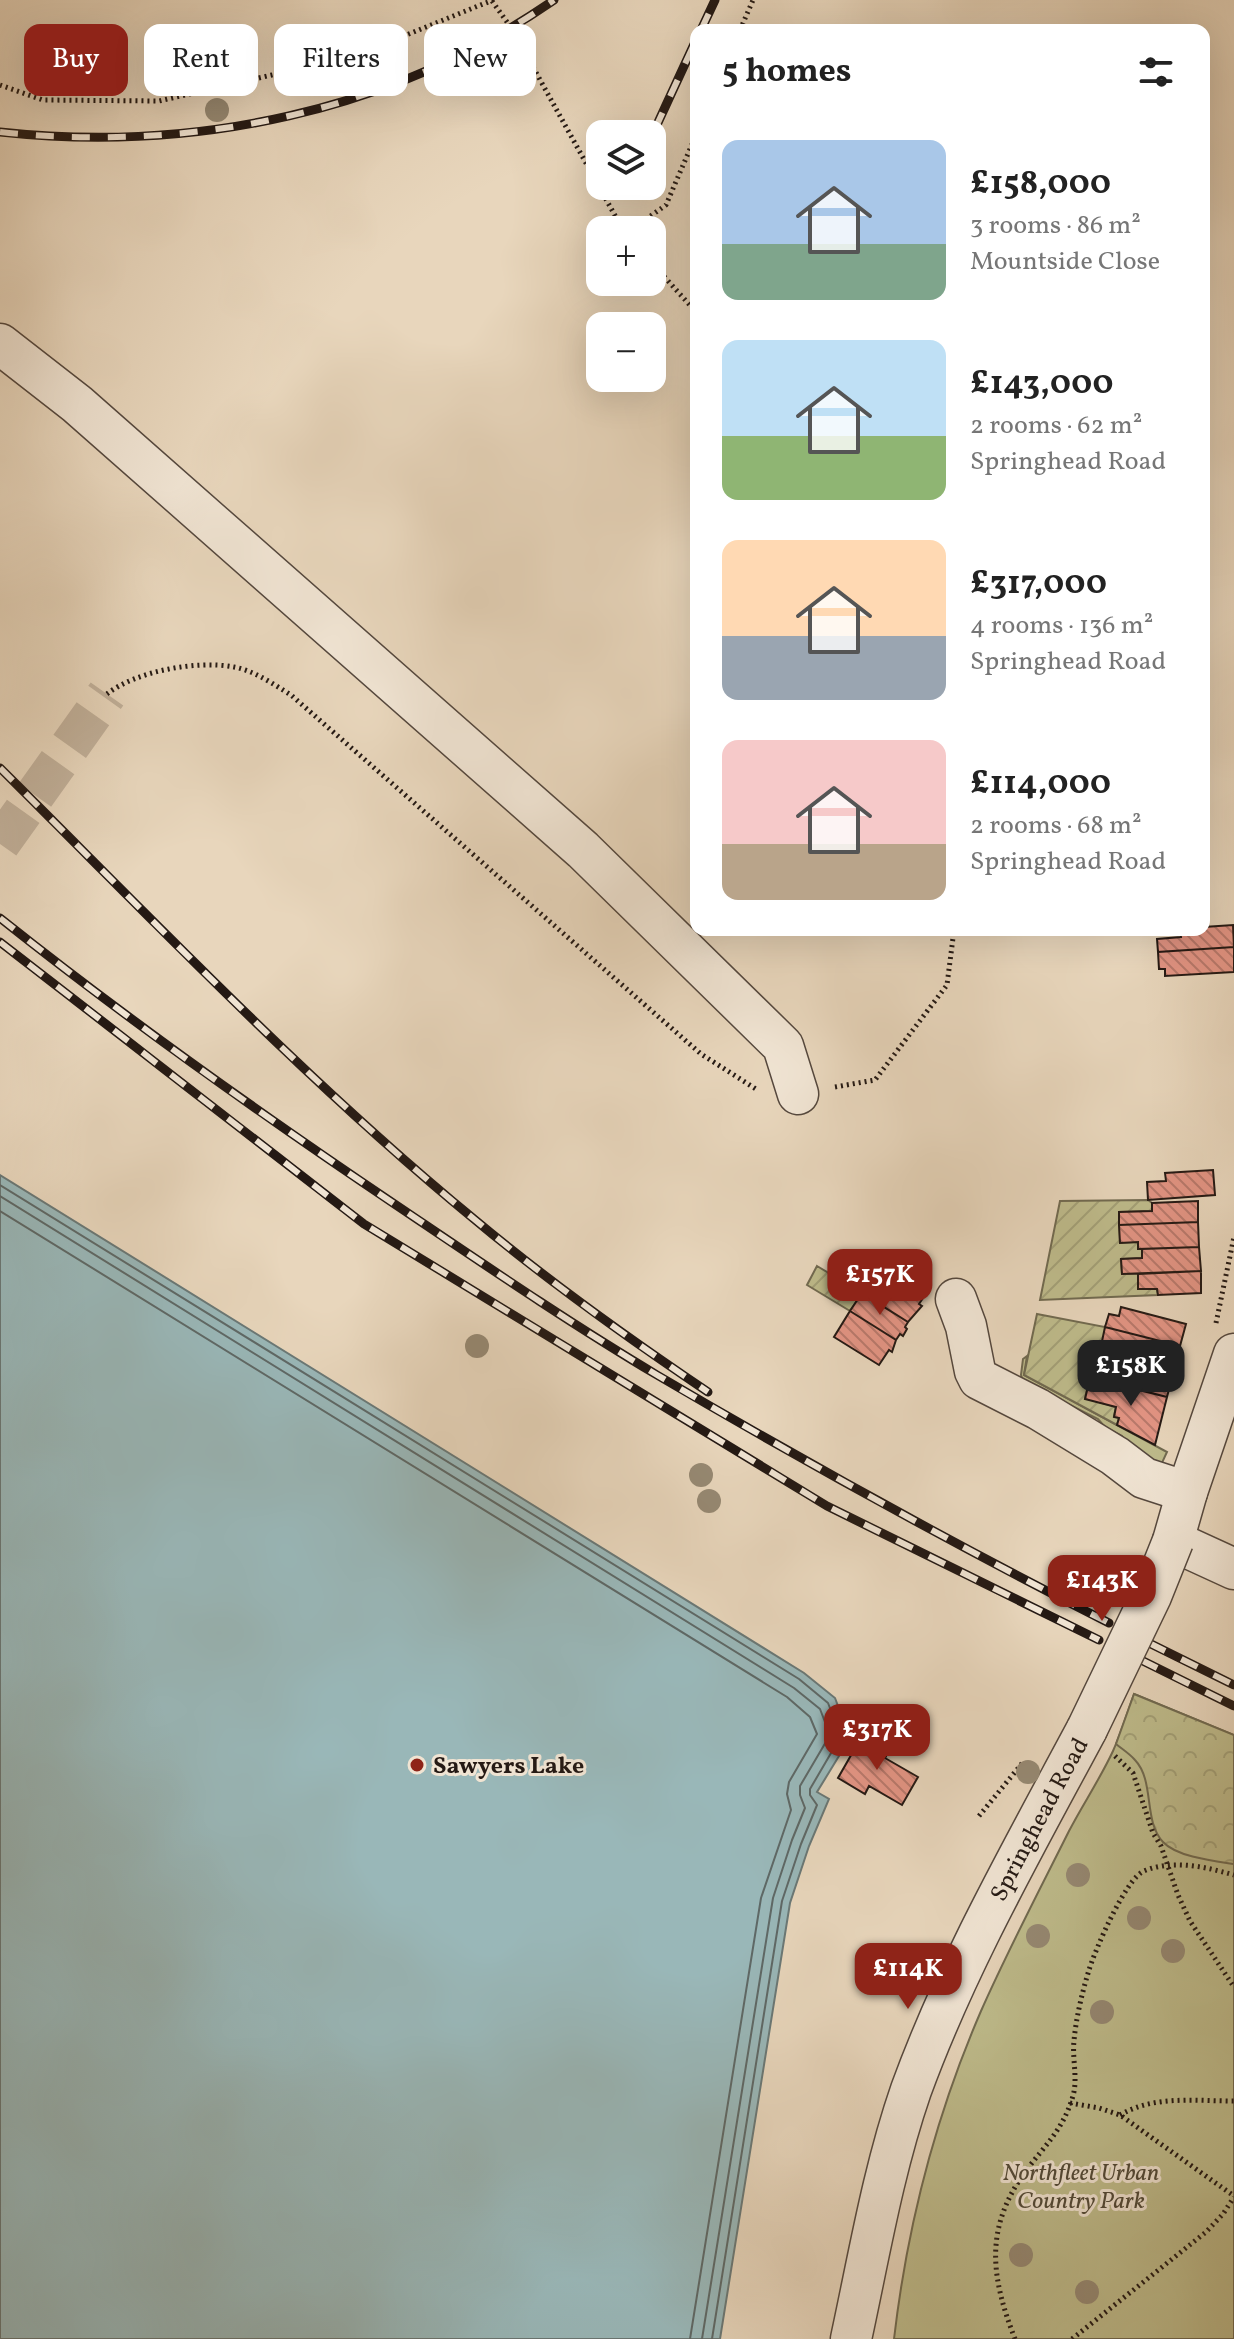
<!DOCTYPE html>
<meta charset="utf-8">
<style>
:root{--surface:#fff;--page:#f6f6f6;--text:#222;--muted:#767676;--accent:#8f2418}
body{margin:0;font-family:Vollkorn,serif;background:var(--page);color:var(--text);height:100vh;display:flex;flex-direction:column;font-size:30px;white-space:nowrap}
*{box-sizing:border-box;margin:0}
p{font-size:26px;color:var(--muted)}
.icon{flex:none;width:44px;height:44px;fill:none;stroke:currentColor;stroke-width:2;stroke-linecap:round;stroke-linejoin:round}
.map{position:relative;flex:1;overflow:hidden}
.details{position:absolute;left:690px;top:24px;width:520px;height:912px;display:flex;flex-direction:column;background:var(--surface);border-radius:16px;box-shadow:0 8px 32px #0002}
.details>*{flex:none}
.top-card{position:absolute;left:24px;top:24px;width:546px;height:72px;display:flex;gap:16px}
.fabs{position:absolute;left:586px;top:120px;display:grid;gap:16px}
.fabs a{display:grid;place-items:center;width:80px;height:80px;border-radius:16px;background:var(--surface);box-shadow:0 8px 32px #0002;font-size:40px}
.price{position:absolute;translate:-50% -68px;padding:0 18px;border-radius:16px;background:var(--accent);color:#fff;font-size:26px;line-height:52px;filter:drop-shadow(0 2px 4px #0008)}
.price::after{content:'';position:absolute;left:50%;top:48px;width:24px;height:18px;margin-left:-12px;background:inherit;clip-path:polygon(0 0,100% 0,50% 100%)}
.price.current{background:#222;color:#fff}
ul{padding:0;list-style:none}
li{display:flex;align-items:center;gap:24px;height:200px;padding:0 32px}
li span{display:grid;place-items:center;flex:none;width:224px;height:160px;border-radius:16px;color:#555}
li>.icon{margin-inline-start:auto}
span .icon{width:96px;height:96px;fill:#fffc;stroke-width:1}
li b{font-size:34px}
h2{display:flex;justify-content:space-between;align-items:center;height:96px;padding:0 32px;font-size:34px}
.pill{padding:0 28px;border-radius:16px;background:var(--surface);box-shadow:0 8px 32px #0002;font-size:28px;line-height:72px}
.pill.current{background:var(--accent);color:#fff}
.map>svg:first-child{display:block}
</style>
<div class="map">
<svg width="1234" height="2339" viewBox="0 0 1234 2339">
<defs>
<pattern id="forest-crowns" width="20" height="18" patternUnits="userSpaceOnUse" patternTransform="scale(2)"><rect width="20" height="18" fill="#bebb8b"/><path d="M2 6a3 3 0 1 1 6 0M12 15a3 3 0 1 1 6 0" fill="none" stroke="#a3a077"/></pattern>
<pattern id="garden-furrows" width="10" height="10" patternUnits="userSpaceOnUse" patternTransform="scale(2)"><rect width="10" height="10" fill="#bebb8b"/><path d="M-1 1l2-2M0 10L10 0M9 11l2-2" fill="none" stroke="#a3a077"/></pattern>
<pattern id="building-back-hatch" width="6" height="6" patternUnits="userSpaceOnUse" patternTransform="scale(2)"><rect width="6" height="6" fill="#e49585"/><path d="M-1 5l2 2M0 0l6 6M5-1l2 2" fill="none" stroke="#b9796c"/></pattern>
</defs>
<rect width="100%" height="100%" fill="#e8d6bc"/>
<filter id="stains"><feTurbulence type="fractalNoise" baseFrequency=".0025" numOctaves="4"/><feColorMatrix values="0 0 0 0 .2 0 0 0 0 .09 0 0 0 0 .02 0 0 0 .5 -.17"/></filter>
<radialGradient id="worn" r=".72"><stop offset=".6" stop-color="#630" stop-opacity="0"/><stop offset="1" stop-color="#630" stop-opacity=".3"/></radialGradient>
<path fill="#bebb8b" stroke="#716a50" stroke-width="2" d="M 1027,1356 L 1024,1375 L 1167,1452 L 1161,1465 L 1130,1449 L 1122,1436 L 1105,1427 L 1098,1419 L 1042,1391 L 1022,1378 L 1021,1375 L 1023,1359 Z
M 1134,1694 L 1234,1735 L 1234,2339 L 894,2339 C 907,2227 936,2115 981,2011 C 1008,1950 1039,1891 1069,1831 C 1083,1804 1100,1779 1113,1751 C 1121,1733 1127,1713 1134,1694 Z"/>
<path fill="url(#forest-crowns)" stroke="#716a50" stroke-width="2" d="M 1134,1694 L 1234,1735 L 1234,1864 C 1214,1861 1177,1857 1163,1842 C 1143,1821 1155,1781 1135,1760 C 1130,1754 1122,1749 1116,1744 Z"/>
<path fill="url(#garden-furrows)" stroke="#716a50" stroke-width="2" d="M 1148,1200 L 1152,1203 L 1152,1211 L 1119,1212 L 1120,1243 L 1138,1242 L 1138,1249 L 1142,1249 L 1142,1258 L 1121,1259 L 1122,1274 L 1138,1274 L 1138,1289 L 1157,1289 L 1158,1295 L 1040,1300 L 1060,1201 Z
M 817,1266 L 862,1293 L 850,1311 L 807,1285 Z
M 1037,1314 L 1105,1327 L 1108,1349 L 1123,1354 L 1122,1357 L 1126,1358 L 1124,1367 L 1106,1362 L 1101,1380 L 1090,1378 L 1085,1398 L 1116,1407 L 1114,1416 L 1119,1418 L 1117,1425 L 1024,1375 Z"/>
<path fill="#99b7b8" stroke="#6a7876" stroke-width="2" d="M 0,1175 L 804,1673 L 835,1698 L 850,1738 L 817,1792 L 829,1799 L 809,1846 L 790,1903 L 720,2339 L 0,2339 Z"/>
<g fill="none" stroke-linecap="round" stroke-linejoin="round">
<path stroke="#5e6866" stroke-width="2" d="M 0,1185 L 799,1679 L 828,1703 L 841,1736 L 810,1789 L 810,1795 L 817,1805 L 801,1844 L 782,1901 L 712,2339
M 0,1196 L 794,1688 L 820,1709 L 830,1735 L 800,1786 L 800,1795 L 805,1808 L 792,1840 L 773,1898 L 702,2339
M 0,1211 L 787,1697 L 810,1717 L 817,1734 L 789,1782 L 787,1794 L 791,1810 L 761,1898 L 690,2339"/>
</g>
<path fill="url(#building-back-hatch)" stroke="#241914" stroke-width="2" d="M 1233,925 L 1234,947 L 1158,952 L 1157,939 L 1181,937 L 1180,930 L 1204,930 L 1204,927 Z
M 1234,947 L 1234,972 L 1165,976 L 1165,969 L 1159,969 L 1158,952 Z
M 1213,1170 L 1215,1195 L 1148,1200 L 1147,1182 L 1166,1181 L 1165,1173 Z
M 1198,1201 L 1198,1222 L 1119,1225 L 1119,1212 L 1152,1211 L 1152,1203 Z
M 1198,1222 L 1199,1247 L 1138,1249 L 1138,1242 L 1120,1243 L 1119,1225 Z
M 1199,1247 L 1201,1271 L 1122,1274 L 1121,1259 L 1142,1258 L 1142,1249 Z
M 867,1259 L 925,1295 L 919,1304 L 922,1306 L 908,1322 L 850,1286 Z
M 1201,1271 L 1201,1293 L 1158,1295 L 1157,1289 L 1138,1289 L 1138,1274 Z
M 862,1293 L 908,1322 L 905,1327 L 907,1329 L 903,1336 L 900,1334 L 896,1340 L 850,1311 Z
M 1121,1307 L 1186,1324 L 1180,1346 L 1105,1327 L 1109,1314 L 1119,1316 Z
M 850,1311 L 896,1340 L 892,1352 L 889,1350 L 879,1365 L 834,1337 Z
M 1105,1327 L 1180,1346 L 1174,1370 L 1122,1357 L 1123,1354 L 1101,1346 Z
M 1126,1358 L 1174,1370 L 1167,1397 L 1101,1380 L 1106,1362 L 1124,1367 Z
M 1090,1378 L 1167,1397 L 1155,1445 L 1117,1425 L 1119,1418 L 1114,1417 L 1116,1407 L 1085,1399 Z
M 862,1736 L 889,1751 L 885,1758 L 918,1777 L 902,1805 L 869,1786 L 865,1794 L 838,1778 Z"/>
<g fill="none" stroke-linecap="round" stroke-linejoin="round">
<path stroke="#c1b09a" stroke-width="40" stroke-dasharray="40 20" stroke-linecap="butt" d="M 0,844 L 107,694"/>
<defs>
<g id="minor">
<path d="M 0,344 L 77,404 L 583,850 L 783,1046 L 798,1094"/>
<path d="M 956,1299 L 966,1326 L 975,1371 L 979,1379 L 1038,1409 L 1115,1456 L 1144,1478 L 1187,1492"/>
<path d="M 1234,1354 L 1187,1492 L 1173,1541 L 1234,1569"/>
<path id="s1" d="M 851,2339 C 869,2256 883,2171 911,2090 C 957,1964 1024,1847 1087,1729"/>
</g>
</defs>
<use href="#minor" stroke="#55483e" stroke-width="43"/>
<path stroke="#241914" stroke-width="5" stroke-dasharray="2 4" stroke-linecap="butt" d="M 492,1 L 512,29 L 623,230
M 740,30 L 753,0
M 0,85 L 43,100 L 159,101 L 354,56 L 493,0
M 631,230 L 666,205 L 696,135
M 652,263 L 696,312
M 107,694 C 136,671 197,660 234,667 C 255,671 273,684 291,695 L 701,1054 L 756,1089
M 835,1087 L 875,1080 L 947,985 L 954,930
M 1216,1323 L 1234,1237
M 1115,1756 L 1133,1773 L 1153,1833 L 1161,1846 L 1178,1895 L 1190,1921 L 1234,1987
M 979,1816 L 1024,1761
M 1070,2103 L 1099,2108 L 1120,2115 L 1234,2196
M 1120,2115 C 1154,2095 1195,2101 1234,2101
M 1015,2339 C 991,2277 984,2229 1025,2172 C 1045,2145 1063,2130 1073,2096 C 1078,2078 1072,2059 1074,2041 C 1076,2018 1082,1993 1089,1970 C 1095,1950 1126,1878 1144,1871 C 1173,1859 1206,1867 1234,1875
M 1072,2339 L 1206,2232 L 1223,2214 L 1234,2197"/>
<use href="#minor" stroke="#f0e4d3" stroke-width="40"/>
<defs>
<path id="rail" d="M 701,30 L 715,0
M 655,129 L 696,40
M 0,132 C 194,153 392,112 554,0
M 0,768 C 154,921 306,1081 474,1219 C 548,1281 628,1338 708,1392
M 0,918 C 128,1020 261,1114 396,1205 C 482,1263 568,1322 657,1375 C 805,1462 956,1545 1109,1623
M 0,942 L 364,1224 L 827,1506 L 1099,1640
M 1149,1643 L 1234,1685
M 1141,1660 L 1234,1706"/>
</defs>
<use href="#rail" stroke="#241914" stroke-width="9"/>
<use href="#rail" stroke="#f0e4d3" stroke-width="6" stroke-dasharray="18" stroke-linecap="butt"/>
<defs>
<path id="minor-bridge" d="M 1087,1729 L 1151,1596 L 1173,1541"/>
</defs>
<use href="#minor-bridge" stroke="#55483e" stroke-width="43" stroke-linecap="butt"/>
<use href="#minor-bridge" stroke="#f0e4d3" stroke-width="40"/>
</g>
<g fill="#968973">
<circle cx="217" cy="110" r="12"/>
<circle cx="477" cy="1346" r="12"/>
<circle cx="701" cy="1475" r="12"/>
<circle cx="709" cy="1501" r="12"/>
<circle cx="1028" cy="1772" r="12"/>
<circle cx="1078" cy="1875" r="12"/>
<circle cx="1139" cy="1918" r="12"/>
<circle cx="1038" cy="1936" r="12"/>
<circle cx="1173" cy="1951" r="12"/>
<circle cx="1102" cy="2012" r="12"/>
<circle cx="1021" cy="2255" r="12"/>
<circle cx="1087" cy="2292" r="12"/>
</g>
<circle fill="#8f2418" stroke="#f0e4d3" stroke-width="3" cx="417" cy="1765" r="8"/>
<g text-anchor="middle" stroke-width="6" stroke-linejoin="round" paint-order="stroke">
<g font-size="24" font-weight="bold" fill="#241914" stroke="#f0e4d3" text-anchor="start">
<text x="433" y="1773">Sawyers Lake</text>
</g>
<g font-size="24" fill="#241914" stroke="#f0e4d3">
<text dy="8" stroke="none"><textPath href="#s1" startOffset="556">Springhead Road</textPath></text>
</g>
<g font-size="24" font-style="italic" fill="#524a38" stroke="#f0e4d3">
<text x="1081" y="2180">Northfleet Urban<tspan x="1081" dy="28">Country Park</tspan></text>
</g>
</g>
<rect width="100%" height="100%" filter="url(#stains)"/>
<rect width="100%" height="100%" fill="url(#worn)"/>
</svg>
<div class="fabs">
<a><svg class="icon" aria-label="layers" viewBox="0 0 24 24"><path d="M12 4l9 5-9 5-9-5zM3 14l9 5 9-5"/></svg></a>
<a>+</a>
<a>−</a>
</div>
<b class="price" style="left:880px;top:1317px">£157K</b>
<b class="price current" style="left:1131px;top:1408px">£158K</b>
<b class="price" style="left:1102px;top:1623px">£143K</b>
<b class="price" style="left:877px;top:1772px">£317K</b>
<b class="price" style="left:908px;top:2011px">£114K</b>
<div class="top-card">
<a class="pill current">Buy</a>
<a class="pill">Rent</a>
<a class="pill">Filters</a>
<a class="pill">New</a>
</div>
<section class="details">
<h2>5 homes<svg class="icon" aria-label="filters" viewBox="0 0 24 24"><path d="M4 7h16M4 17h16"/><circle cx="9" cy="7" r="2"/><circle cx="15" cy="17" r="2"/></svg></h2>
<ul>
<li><span style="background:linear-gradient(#a9c7e8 65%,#7fa58c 0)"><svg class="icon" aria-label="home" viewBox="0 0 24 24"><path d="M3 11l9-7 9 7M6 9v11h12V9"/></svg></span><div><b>£158,000</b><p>3 rooms · 86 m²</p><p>Mountside Close</p></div></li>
<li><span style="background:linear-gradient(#bfe0f5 60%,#8fb573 0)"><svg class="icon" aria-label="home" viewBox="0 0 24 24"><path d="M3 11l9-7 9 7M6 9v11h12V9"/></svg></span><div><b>£143,000</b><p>2 rooms · 62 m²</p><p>Springhead Road</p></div></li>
<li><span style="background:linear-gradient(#ffd9b3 60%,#9aa5b1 0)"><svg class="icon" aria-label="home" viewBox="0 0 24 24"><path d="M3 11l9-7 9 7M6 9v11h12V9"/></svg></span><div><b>£317,000</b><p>4 rooms · 136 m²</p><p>Springhead Road</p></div></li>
<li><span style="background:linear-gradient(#f6c9c9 65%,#b9a48a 0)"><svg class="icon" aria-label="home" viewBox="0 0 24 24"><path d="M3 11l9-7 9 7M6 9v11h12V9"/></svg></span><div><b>£114,000</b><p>2 rooms · 68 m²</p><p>Springhead Road</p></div></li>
</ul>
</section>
</div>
